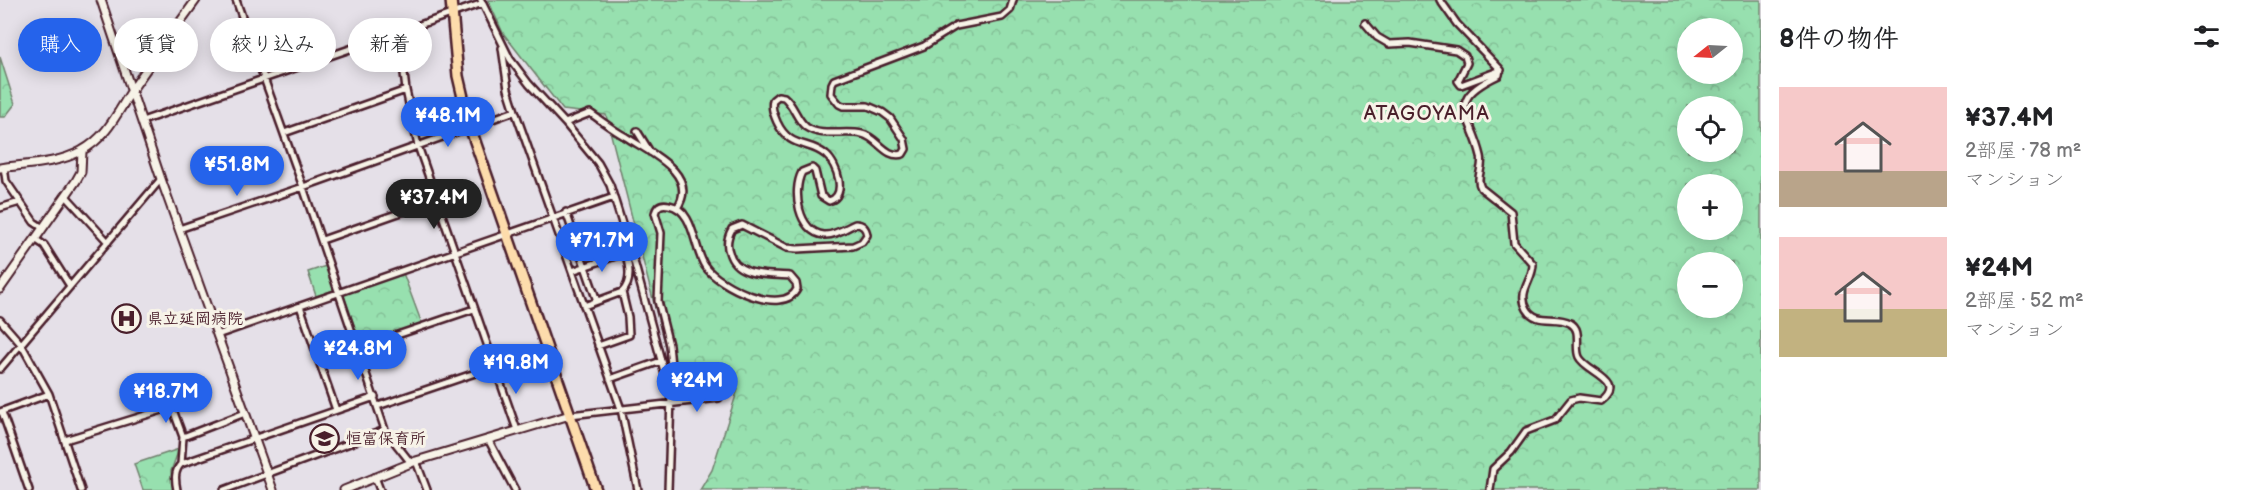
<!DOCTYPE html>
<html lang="ja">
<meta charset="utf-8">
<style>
:root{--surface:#fff;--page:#f6f6f6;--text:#202124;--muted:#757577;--accent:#2563eb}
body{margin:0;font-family:"Balsamiq Sans","Klee One",sans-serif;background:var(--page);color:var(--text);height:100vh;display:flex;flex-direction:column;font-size:22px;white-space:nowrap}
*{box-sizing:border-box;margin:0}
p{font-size:20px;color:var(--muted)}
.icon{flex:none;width:33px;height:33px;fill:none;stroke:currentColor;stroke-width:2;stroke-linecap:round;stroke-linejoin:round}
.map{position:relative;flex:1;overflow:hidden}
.panel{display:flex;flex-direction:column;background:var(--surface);width:480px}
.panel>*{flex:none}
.banner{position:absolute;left:18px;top:18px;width:570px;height:54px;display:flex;gap:12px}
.needle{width:39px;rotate:252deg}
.controls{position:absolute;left:1677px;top:18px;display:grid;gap:12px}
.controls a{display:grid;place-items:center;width:66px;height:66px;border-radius:50%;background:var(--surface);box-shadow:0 3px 15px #0003;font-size:30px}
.price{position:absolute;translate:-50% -51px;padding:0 14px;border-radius:21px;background:var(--accent);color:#fff;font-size:20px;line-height:39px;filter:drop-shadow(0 2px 3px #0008)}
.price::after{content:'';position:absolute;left:50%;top:36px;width:18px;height:14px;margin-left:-9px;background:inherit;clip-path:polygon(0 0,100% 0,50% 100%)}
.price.current{background:#222;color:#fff}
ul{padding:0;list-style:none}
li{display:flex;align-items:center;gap:18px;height:150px;padding:0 18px}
li span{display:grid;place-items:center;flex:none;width:168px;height:120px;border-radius:0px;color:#555}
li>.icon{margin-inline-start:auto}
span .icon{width:72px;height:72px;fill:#fffc;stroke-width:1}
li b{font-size:26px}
h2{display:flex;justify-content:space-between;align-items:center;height:72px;padding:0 18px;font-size:26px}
.pill{padding:0 21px;border-radius:27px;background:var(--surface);box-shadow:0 3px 15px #0003;font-size:21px;line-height:54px}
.pill.current{background:var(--accent);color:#fff}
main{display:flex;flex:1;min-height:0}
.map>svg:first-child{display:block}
</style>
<main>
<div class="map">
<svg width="1761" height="490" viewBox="0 0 1761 490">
<defs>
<pattern id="forest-crowns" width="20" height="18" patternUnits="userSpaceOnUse" patternTransform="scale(1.5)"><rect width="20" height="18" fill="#97e0af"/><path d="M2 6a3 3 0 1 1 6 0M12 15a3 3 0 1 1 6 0" fill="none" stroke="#84c097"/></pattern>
</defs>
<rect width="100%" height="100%" fill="#e5e0e8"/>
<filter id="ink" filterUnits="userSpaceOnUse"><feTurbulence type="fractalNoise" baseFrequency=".0167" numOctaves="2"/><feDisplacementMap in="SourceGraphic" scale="12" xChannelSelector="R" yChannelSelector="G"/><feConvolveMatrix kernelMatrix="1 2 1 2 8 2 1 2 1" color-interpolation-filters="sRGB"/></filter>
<g filter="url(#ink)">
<path fill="#97e0af" stroke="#70806d" stroke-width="1.5" d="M 326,266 L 334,290 L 316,296 L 308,272 Z"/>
<path fill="url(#forest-crowns)" stroke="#70806d" stroke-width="1.5" fill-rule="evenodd" d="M 488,0 L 1761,0 L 1761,490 L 700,490 L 712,470 L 738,389 L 679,402 L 606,115 L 563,110 L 503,33 ZM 1688,28 L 1732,28 L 1732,74 L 1688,74 ZM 1688,106 L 1732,106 L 1732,152 L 1688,152 ZM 1688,184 L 1732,184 L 1732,230 L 1688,230 ZM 1688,262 L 1732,262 L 1732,308 L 1688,308 Z
M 0,57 L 15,104 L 5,117 L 0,117 Z
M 403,273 L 422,324 L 363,344 L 360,343 L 344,296 L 345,293 Z
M 179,449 L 171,471 L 173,490 L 143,490 L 134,464 Z"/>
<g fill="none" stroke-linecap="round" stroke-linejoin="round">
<defs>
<path id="minor" d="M 236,0 L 303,187 L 385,430 L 411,463
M 481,0 L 510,59 L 529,84 L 565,123 L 598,163 L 610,185 L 635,265 L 671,397 L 668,490
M 1440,0 L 1457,24 L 1500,69 L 1499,75 C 1443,101 1471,113 1481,156 C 1484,168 1475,177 1481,188 L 1511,212 L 1514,243 L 1533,264 C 1533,281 1517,291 1527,309 C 1536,325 1556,315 1570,323 C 1583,330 1574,346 1579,357 C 1586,372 1628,380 1601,401 L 1579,398 L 1571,400 L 1555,420 L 1526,431 L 1511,452 L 1493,469 L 1490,490
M 1365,23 L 1377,37 L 1389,44 L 1410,43 L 1456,50 L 1465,56 L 1467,63 L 1458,81 L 1461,85 L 1501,70
M 399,32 L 406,90 L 418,146 L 517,430
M 502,48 L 508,89 L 515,111 L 621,409 L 638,490
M 142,121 L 483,3
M 565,123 L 590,113 C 602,121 613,130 626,137 C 649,152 700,174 677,208
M 637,131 L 650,152
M 284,133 L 406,90
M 4,167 L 6,181 L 34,222 L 43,228
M 66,196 L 108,242
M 0,208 L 20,202
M 566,212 L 597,301
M 179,229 L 303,187 L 515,111
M 35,239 L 44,245 L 70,286
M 322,240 L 436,200
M 572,271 L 624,253
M 622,292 C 637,278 624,250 619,233 L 624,232
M 300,306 L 336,410
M 584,306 L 622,292 L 628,317 L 629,335 L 598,346
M 0,320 L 21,344 L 49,394 L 81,490
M 217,335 L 614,197
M 359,348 L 474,309
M 0,369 L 161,179
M 610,379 L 661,361
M 670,392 L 673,385 L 669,345 L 658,301 L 661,233 L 655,213 C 657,206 661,203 669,205 C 695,210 693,248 705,266 C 718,286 783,317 797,289 L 796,283 L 790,276 C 769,274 736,278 729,252 C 726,244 728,236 732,229 L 742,225 L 787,248 L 797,249 L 853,246 L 862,242 L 867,235 C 866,228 863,224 855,224 C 846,228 834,236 824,235 C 798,232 792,191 802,172 L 812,168 L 815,171 L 821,196 L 829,201 C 848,196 837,164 826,155 C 809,140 790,150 777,122 C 774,115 771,108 773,100 L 778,96 L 784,97 C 794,105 796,119 806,127 C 822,138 844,130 862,134 C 878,137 885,159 903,154 L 906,149 L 904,139 L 890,118 L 882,112 L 868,106 L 843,106 L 839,104 L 831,94 L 832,84 L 834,80 L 924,46 L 956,26 L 1002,17 L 1010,10 L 1013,0
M 378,406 L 493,367
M 0,412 L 49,394
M 2,412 L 29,490
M 570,415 L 719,398
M 488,439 L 515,490
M 65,440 L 172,407 L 183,437 L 245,413
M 416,461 L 427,490
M 181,464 L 375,397
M 375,477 L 380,490
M 177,490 C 175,480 174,471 181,464 L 183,437
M 224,490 L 385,430"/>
<path id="tertiary" d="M 101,0 L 161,179 L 273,490
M 0,168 C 27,164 57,164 81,151 C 108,137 118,111 134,87 C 154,58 175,29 196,0
M 0,289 L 76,181 L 81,172 L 82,151
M 344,490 L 416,461 L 570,415"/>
<path id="primary" d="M 451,0 L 458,76 L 470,127 L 596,490"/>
</defs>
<use href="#minor" stroke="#4a1f2b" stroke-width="10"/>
<use href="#tertiary" stroke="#4a1f2b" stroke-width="11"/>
<use href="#primary" stroke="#4a1f2b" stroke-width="14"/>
<use href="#minor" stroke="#f7f3e8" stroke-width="5"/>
<use href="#tertiary" stroke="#f7f3e8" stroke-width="7"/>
<use href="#primary" stroke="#fddcac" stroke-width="9"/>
</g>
</g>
<defs>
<symbol id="hospital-ring" viewBox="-11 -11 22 22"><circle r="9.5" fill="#f7f3e8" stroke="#4a1f2b" stroke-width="1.5"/><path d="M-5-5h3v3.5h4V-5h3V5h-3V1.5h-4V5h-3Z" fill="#4a1f2b"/></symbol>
<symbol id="school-ring" viewBox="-11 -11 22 22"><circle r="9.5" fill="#f7f3e8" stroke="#4a1f2b" stroke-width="1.5"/><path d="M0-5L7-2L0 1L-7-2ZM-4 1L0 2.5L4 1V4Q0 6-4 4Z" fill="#4a1f2b"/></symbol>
</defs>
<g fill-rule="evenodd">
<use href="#hospital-ring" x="110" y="302" width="33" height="33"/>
<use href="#school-ring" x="308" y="422" width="33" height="33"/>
</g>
<g text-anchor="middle" stroke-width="6" stroke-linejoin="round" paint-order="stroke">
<g font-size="16" font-weight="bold" fill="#4a1f2b" stroke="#f7f3e8" text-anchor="start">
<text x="147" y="324">県立延岡病院</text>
<text x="346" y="444">恒富保育所</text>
</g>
<g font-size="20" letter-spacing="1.5" fill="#4a1f2b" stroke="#f7f3e8">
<text x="1427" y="120">ATAGOYAMA</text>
</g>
</g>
</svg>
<div class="controls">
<a><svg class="needle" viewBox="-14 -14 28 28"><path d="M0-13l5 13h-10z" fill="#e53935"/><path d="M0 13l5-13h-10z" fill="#757577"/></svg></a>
<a><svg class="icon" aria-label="locate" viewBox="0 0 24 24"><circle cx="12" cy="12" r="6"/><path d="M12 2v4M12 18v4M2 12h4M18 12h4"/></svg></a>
<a>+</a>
<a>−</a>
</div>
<b class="price" style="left:448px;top:148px">¥48.1M</b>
<b class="price" style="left:237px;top:197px">¥51.8M</b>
<b class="price current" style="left:434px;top:230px">¥37.4M</b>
<b class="price" style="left:602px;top:273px">¥71.7M</b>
<b class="price" style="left:358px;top:381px">¥24.8M</b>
<b class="price" style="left:516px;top:395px">¥19.8M</b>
<b class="price" style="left:697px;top:413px">¥24M</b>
<b class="price" style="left:166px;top:424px">¥18.7M</b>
<div class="banner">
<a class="pill current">購入</a>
<a class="pill">賃貸</a>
<a class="pill">絞り込み</a>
<a class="pill">新着</a>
</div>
</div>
<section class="panel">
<h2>8件の物件<svg class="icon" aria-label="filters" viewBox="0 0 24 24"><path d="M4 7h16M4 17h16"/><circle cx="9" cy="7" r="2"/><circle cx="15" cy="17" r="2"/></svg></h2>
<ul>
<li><span style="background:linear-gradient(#f6c9c9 70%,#b9a48a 0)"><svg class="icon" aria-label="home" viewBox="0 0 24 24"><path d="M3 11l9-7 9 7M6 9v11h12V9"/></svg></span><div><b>¥37.4M</b><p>2部屋 · 78 m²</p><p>マンション</p></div></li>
<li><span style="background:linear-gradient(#f6c9c9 60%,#c2b280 0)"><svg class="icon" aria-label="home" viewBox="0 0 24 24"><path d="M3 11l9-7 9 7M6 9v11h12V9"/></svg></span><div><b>¥24M</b><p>2部屋 · 52 m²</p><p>マンション</p></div></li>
</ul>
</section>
</main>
